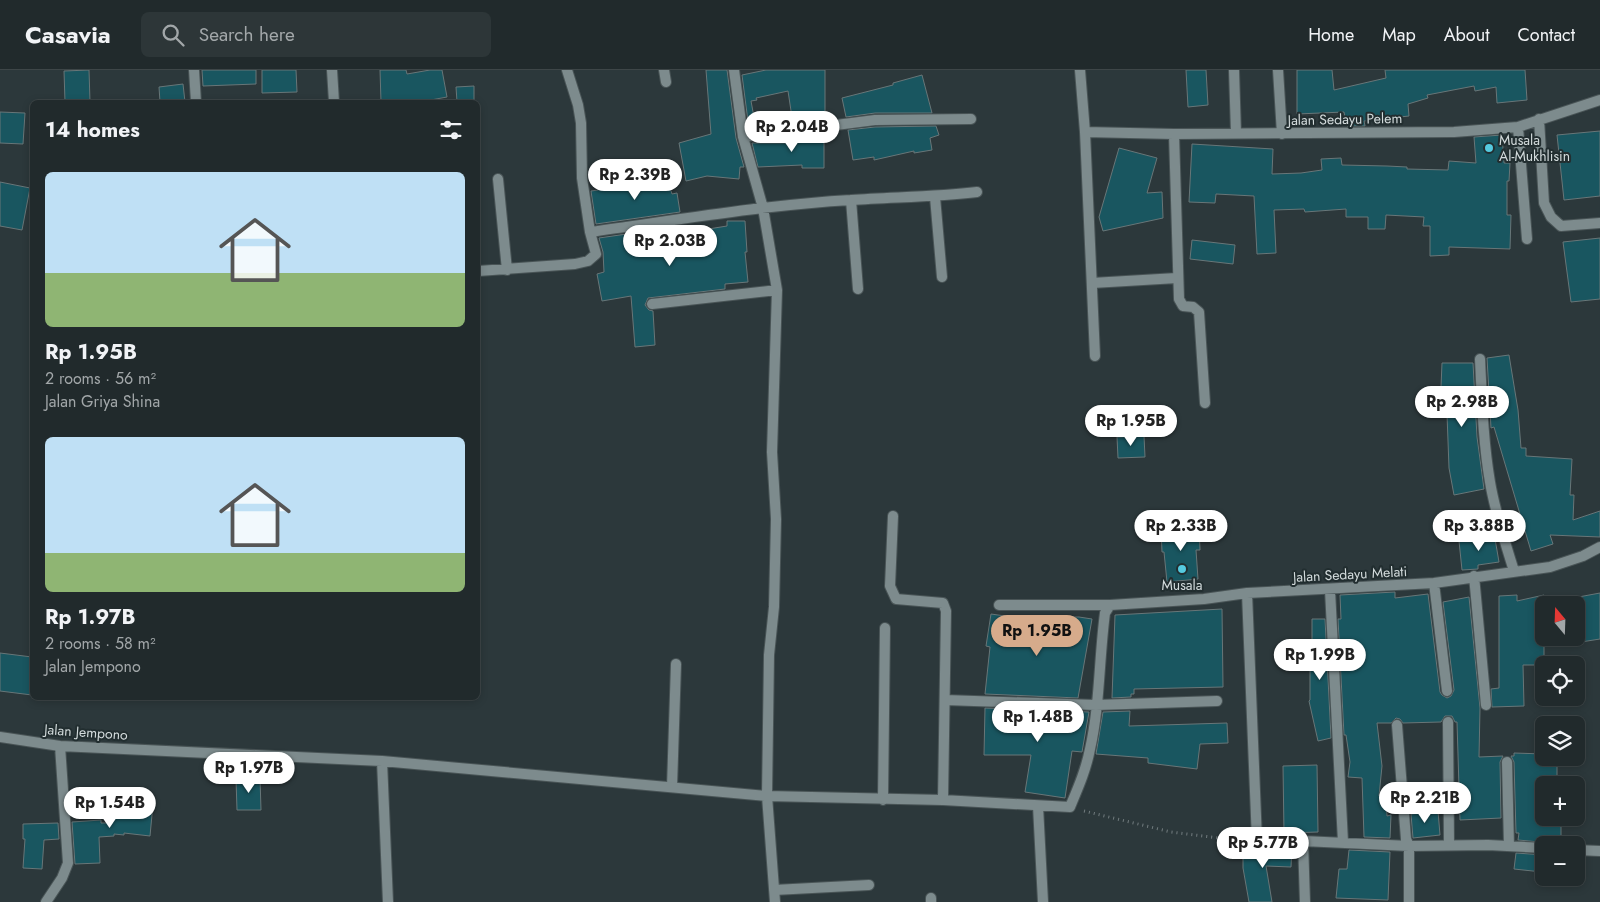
<!DOCTYPE html>
<meta charset="utf-8">
<style>
:root{--surface:#212a2c;--page:#2d3638;--text:#f1f3f6;--muted:#a2a7a9;--line:#3e4648;--accent:#d6ab8b}
body{margin:0;font-family:Jost,sans-serif;background:var(--page);color:var(--text);height:100vh;display:flex;flex-direction:column;font-size:19px;white-space:nowrap}
*{box-sizing:border-box;margin:0}
p{font-size:16px;color:var(--muted)}
.icon{flex:none;width:28px;height:28px;fill:none;stroke:currentColor;stroke-width:2;stroke-linecap:round;stroke-linejoin:round}
.map{position:relative;flex:1;overflow:hidden}
.drawer{position:absolute;left:30px;top:30px;width:450px;height:600px;display:flex;flex-direction:column;background:var(--surface);border-radius:8px;box-shadow:0 2px 8px #0003,0 0 0 1px var(--line)}
.drawer>*{flex:none}
.needle{width:32px;rotate:341deg}
.tools{position:absolute;left:1535px;top:526px;display:grid;gap:10px}
.tools a{display:grid;place-items:center;width:50px;height:50px;border-radius:8px;background:var(--surface);box-shadow:0 2px 8px #0003,0 0 0 1px var(--line);font-size:25px}
.price{position:absolute;translate:-50% -42px;padding:0 11px;border-radius:18px;background:#fff;color:#222;font-size:16px;line-height:32px;filter:drop-shadow(0 1px 2px #0008)}
.price::after{content:'';position:absolute;left:50%;top:30px;width:15px;height:11px;margin-left:-8px;background:inherit;clip-path:polygon(0 0,100% 0,50% 100%)}
.price.current{background:var(--accent);color:#111}
ul{padding:0;list-style:none}
li{display:grid;align-content:center;gap:10px;height:265px;padding:0 15px}
li span{display:grid;place-items:center;height:155px;border-radius:8px;color:#555}
li>.icon{margin-inline-start:auto}
span .icon{width:90px;height:90px;fill:#fffc;stroke-width:1}
li b{font-size:21px}
h2{display:flex;justify-content:space-between;align-items:center;height:60px;padding:0 15px;font-size:21px}
header{display:flex;align-items:center;gap:30px;box-sizing:border-box;height:70px;padding:0 25px;background:var(--surface);border-bottom:1px solid var(--line)}
header strong{font-size:24px}
nav{display:flex;gap:28px;margin-inline-start:auto;font-size:18px}
.search{width:350px;height:45px;background:var(--page);display:flex;align-items:center;gap:12px;box-sizing:border-box;padding:0 18px;border-radius:8px;color:var(--muted);font-size:19px}
.map>svg:first-child{display:block}
</style>
<header>
<strong>Casavia</strong>
<div class="search"><svg class="icon" aria-label="search" viewBox="0 0 24 24"><circle cx="10" cy="10" r="6"/><path d="M15 15l6 6"/></svg>Search here</div>
<nav><a>Home</a><a>Map</a><a>About</a><a>Contact</a></nav>
</header>
<div class="map">
<svg width="1600" height="832" viewBox="0 0 1600 832">
<rect width="100%" height="100%" fill="#2c383b"/>
<path fill="#195660" stroke="#687678" d="M 89,0 L 90,32 L 65,32 L 64,1 Z
M 202,0 L 256,0 L 256,14 L 203,16 Z
M 262,0 L 296,0 L 297,22 L 262,23 Z
M 380,0 L 406,0 L 407,4 L 430,0 L 442,0 L 447,27 L 420,32 L 381,32 Z
M 706,0 L 727,0 L 736,68 L 744,97 L 740,97 L 739,109 L 707,106 L 686,111 L 679,73 L 711,64 Z
M 766,0 L 825,0 L 825,50 L 793,54 L 788,21 L 756,28 L 757,30 L 751,31 L 756,58 L 749,59 L 742,5 Z
M 1186,0 L 1206,0 L 1208,35 L 1188,37 Z
M 1297,0 L 1332,0 L 1334,20 L 1386,8 L 1385,0 L 1525,0 L 1527,30 L 1497,33 L 1496,17 L 1475,21 L 1474,16 L 1427,25 L 1428,28 L 1408,34 L 1409,46 L 1364,51 L 1365,56 L 1347,56 L 1344,42 L 1297,44 Z
M 922,5 L 932,43 L 875,43 L 846,47 L 842,28 L 893,15 L 893,13 Z
M 183,14 L 185,32 L 160,32 L 159,17 Z
M 474,16 L 474,32 L 457,32 L 456,17 Z
M 0,42 L 25,43 L 23,74 L 0,73 Z
M 936,56 L 939,65 L 930,68 L 932,80 L 914,83 L 914,81 L 874,90 L 874,87 L 853,90 L 848,60 L 875,57 Z
M 1600,61 L 1600,126 L 1564,130 L 1557,65 Z
M 824,63 L 824,98 L 802,98 L 802,95 L 758,97 L 752,73 L 796,73 L 795,67 Z
M 1502,65 L 1504,93 L 1510,93 L 1509,111 L 1507,111 L 1507,145 L 1511,145 L 1510,179 L 1449,177 L 1449,185 L 1430,186 L 1430,156 L 1423,156 L 1424,147 L 1386,145 L 1385,159 L 1368,159 L 1368,147 L 1346,147 L 1346,139 L 1305,142 L 1304,139 L 1274,140 L 1276,183 L 1257,184 L 1254,126 L 1216,124 L 1215,133 L 1189,132 L 1192,74 L 1273,79 L 1272,104 L 1301,103 L 1322,100 L 1321,89 L 1341,88 L 1342,95 L 1387,96 L 1407,97 L 1407,99 L 1448,100 L 1449,91 L 1476,93 L 1474,67 Z
M 1119,78 L 1157,88 L 1147,123 L 1162,122 L 1163,148 L 1103,161 L 1099,147 Z
M 666,104 L 672,124 L 677,123 L 680,142 L 596,154 L 591,121 L 650,113 L 649,107 Z
M 0,112 L 30,118 L 22,160 L 0,156 Z
M 727,151 L 745,151 L 747,182 L 745,182 L 748,212 L 725,214 L 725,219 L 648,228 L 645,235 L 649,240 L 653,241 L 655,275 L 635,277 L 631,226 L 602,231 L 597,204 L 604,202 L 603,182 L 599,168 L 682,156 L 683,161 L 696,161 L 727,156 Z
M 1600,168 L 1600,229 L 1571,232 L 1563,172 Z
M 1192,170 L 1235,175 L 1233,194 L 1190,189 Z
M 1509,285 L 1518,340 L 1521,378 L 1526,378 L 1526,386 L 1572,389 L 1570,425 L 1574,425 L 1573,450 L 1600,441 L 1600,467 L 1550,465 L 1553,474 L 1531,481 L 1494,357 L 1491,358 L 1487,288 Z
M 1442,293 L 1473,293 L 1477,367 L 1484,419 L 1454,425 L 1449,398 L 1446,317 L 1441,317 Z
M 1144,366 L 1145,387 L 1118,388 L 1117,367 Z
M 1199,455 L 1200,480 L 1196,480 L 1198,509 L 1167,512 L 1164,482 L 1162,482 L 1161,458 Z
M 1494,463 L 1499,492 L 1478,495 L 1478,499 L 1462,500 L 1459,471 L 1478,469 L 1478,465 Z
M 1395,522 L 1395,528 L 1428,524 L 1440,622 L 1442,625 L 1447,628 L 1451,626 L 1454,620 L 1443,532 L 1469,527 L 1480,638 L 1479,687 L 1503,686 L 1500,692 L 1501,748 L 1460,750 L 1457,652 L 1455,652 L 1452,646 L 1445,646 L 1441,652 L 1403,653 L 1400,649 L 1396,648 L 1391,653 L 1377,653 L 1382,696 L 1379,726 L 1386,726 L 1387,746 L 1391,745 L 1390,768 L 1364,767 L 1362,708 L 1348,707 L 1350,692 L 1346,665 L 1344,665 L 1338,549 L 1341,549 L 1340,525 Z
M 1600,523 L 1600,569 L 1581,572 L 1576,546 L 1576,535 L 1574,535 L 1573,528 Z
M 1517,525 L 1517,531 L 1544,525 L 1544,595 L 1523,595 L 1524,636 L 1492,637 L 1491,619 L 1499,618 L 1499,526 Z
M 1222,539 L 1223,617 L 1134,619 L 1134,624 L 1131,624 L 1131,627 L 1112,628 L 1115,545 Z
M 991,544 L 1061,554 L 1062,547 L 1079,547 L 1092,549 L 1078,628 L 985,624 L 990,577 L 986,576 Z
M 1312,549 L 1325,549 L 1331,668 L 1318,671 L 1309,631 L 1310,630 L 1310,591 L 1312,591 Z
M 0,583 L 32,587 L 32,625 L 0,621 Z
M 985,638 L 1089,642 L 1082,682 L 1072,681 L 1065,728 L 1025,722 L 1031,685 L 984,685 Z
M 1130,641 L 1129,656 L 1227,653 L 1228,673 L 1200,674 L 1197,699 L 1148,693 L 1148,688 L 1096,684 L 1103,642 Z
M 1514,683 L 1544,684 L 1544,688 L 1557,688 L 1557,715 L 1536,715 L 1535,748 L 1561,748 L 1561,774 L 1518,770 L 1519,763 L 1516,763 L 1514,692 L 1511,686 L 1514,686 Z
M 1317,695 L 1318,762 L 1284,763 L 1283,696 Z
M 260,708 L 261,740 L 237,740 L 236,709 Z
M 132,732 L 153,734 L 150,766 L 124,763 L 124,765 L 114,764 L 114,766 L 99,767 L 100,793 L 75,794 L 72,752 L 101,750 L 101,753 L 106,753 L 107,735 L 132,736 Z
M 1438,741 L 1440,765 L 1413,768 L 1411,744 Z
M 58,753 L 59,769 L 44,770 L 42,799 L 23,798 L 25,769 L 23,769 L 23,754 Z
M 1243,775 L 1252,775 L 1257,778 L 1262,776 L 1292,776 L 1291,797 L 1266,796 L 1272,832 L 1249,832 L 1243,798 Z
M 1349,780 L 1390,782 L 1388,830 L 1336,828 L 1339,799 L 1347,799 Z
M 1516,783 L 1544,785 L 1542,802 L 1514,799 Z"/>
<g fill="none" stroke-linecap="round" stroke-linejoin="round">
<defs>
<path id="lane" d="M 672,717 L 676,594"/>
<path id="street" d="M 194,0 L 196,32
M 332,0 L 334,32
M 664,0 L 666,12
M 734,0 L 743,67 L 763,138 L 777,220 L 772,382 L 776,449 L 774,537 L 769,585 L 767,726 L 943,730 L 1070,737 C 1078,718 1086,700 1090,679 C 1100,635 1099,588 1105,543 L 1110,535 L 1204,529 L 1247,523 L 1434,513 L 1550,497 L 1583,486 L 1600,477
M 1080,0 L 1085,62 L 1095,286
M 1234,0 L 1236,63
M 1278,0 L 1282,64
M 1539,49 L 1544,133 L 1551,147 L 1561,156 L 1600,153
M 1518,57 L 1527,169
M 1085,62 L 1174,64 L 1454,62 L 1518,57 L 1600,30
M 1174,64 L 1179,229 L 1183,236 L 1193,237 L 1199,242 L 1205,333
M 743,67 L 875,50 L 971,49
M 498,109 L 507,200
M 935,127 L 942,207
M 851,130 L 858,219
M 590,162 C 677,150 764,135 851,130 C 893,127 935,127 977,122
M 478,201 L 575,194 L 588,191 L 596,184 L 590,162 L 582,108 L 581,53 L 578,35 L 567,0
M 1092,213 L 1177,208
M 652,234 L 777,220
M 1480,289 C 1482,330 1483,371 1490,412 C 1495,442 1505,472 1514,501
M 893,446 L 890,516 L 896,529 L 943,533 L 946,541 L 943,730
M 1474,506 L 1486,635
M 1434,513 L 1447,621
M 1330,520 L 1343,772
M 1247,523 L 1257,771
M 999,535 L 1110,535
M 945,630 L 1096,635 L 1217,631
M 1448,652 L 1449,775
M 1397,655 L 1406,769 L 1409,776 L 1409,832
M 0,667 L 60,676 L 382,691 L 767,726 L 775,832
M 382,691 L 388,832
M 1507,692 L 1509,776
M 883,730 L 885,558
M 1038,736 L 1043,832
M 1576,780 L 1600,781
M 774,820 L 869,815
M 931,828 L 931,832
M 46,832 L 62,808 L 68,793 L 60,676
M 1305,832 L 1303,771 L 1409,776 L 1488,775 L 1544,778"/>
</defs>
<use href="#lane" stroke="#495456" stroke-width="12"/>
<use href="#street" stroke="#495456" stroke-width="12"/>
<path stroke="#727c7f" stroke-width="3" stroke-dasharray="1 4" stroke-linecap="butt" d="M 1084,741 L 1171,762 L 1242,771
M 1271,771 L 1289,771"/>
<use href="#lane" stroke="#7d8b8d" stroke-width="10"/>
<use href="#street" stroke="#7d8b8d" stroke-width="10"/>
</g>
<g fill="#55cadf" stroke="#222e30" stroke-width="2">
<circle cx="1489" cy="78" r="5"/>
<circle cx="1182" cy="499" r="5"/>
</g>
<g text-anchor="middle" stroke-width="4" stroke-linejoin="round" paint-order="stroke">
<g font-size="14" fill="#d3dbdc" stroke="#222e30">
<text transform="translate(1345 49) rotate(-1)" y="5">Jalan Sedayu Pelem</text>
<text transform="translate(1350 504) rotate(-3)" y="5">Jalan Sedayu Melati</text>
<text transform="translate(86 662) rotate(4)" y="5">Jalan Jempono</text>
</g>
<g font-size="14" fill="#d3dbdc" stroke="#222e30" text-anchor="start">
<text x="1499" y="75">Musala<tspan x="1499" dy="16">Al-Mukhlisin</tspan></text>
<text x="1182" y="520" text-anchor="middle">Musala</text>
</g>
</g>
</svg>
<div class="tools">
<a><svg class="needle" viewBox="-14 -14 28 28"><path d="M0-13l5 13h-10z" fill="#e53935"/><path d="M0 13l5-13h-10z" fill="#a2a7a9"/></svg></a>
<a><svg class="icon" aria-label="locate" viewBox="0 0 24 24"><circle cx="12" cy="12" r="6"/><path d="M12 2v4M12 18v4M2 12h4M18 12h4"/></svg></a>
<a><svg class="icon" aria-label="layers" viewBox="0 0 24 24"><path d="M12 4l9 5-9 5-9-5zM3 14l9 5 9-5"/></svg></a>
<a>+</a>
<a>−</a>
</div>
<b class="price" style="left:792px;top:83px">Rp 2.04B</b>
<b class="price" style="left:635px;top:131px">Rp 2.39B</b>
<b class="price" style="left:670px;top:197px">Rp 2.03B</b>
<b class="price" style="left:1462px;top:358px">Rp 2.98B</b>
<b class="price" style="left:1131px;top:377px">Rp 1.95B</b>
<b class="price" style="left:1181px;top:482px">Rp 2.33B</b>
<b class="price" style="left:1479px;top:482px">Rp 3.88B</b>
<b class="price current" style="left:1037px;top:587px">Rp 1.95B</b>
<b class="price" style="left:1320px;top:611px">Rp 1.99B</b>
<b class="price" style="left:1038px;top:673px">Rp 1.48B</b>
<b class="price" style="left:249px;top:724px">Rp 1.97B</b>
<b class="price" style="left:1425px;top:754px">Rp 2.21B</b>
<b class="price" style="left:110px;top:759px">Rp 1.54B</b>
<b class="price" style="left:1263px;top:799px">Rp 5.77B</b>
<section class="drawer">
<h2>14 homes<svg class="icon" aria-label="filters" viewBox="0 0 24 24"><path d="M4 7h16M4 17h16"/><circle cx="9" cy="7" r="2"/><circle cx="15" cy="17" r="2"/></svg></h2>
<ul>
<li><span style="background:linear-gradient(#bfe0f5 65%,#8fb573 0)"><svg class="icon" aria-label="home" viewBox="0 0 24 24"><path d="M3 11l9-7 9 7M6 9v11h12V9"/></svg></span><div><b>Rp 1.95B</b><p>2 rooms · 56 m²</p><p>Jalan Griya Shina</p></div></li>
<li><span style="background:linear-gradient(#bfe0f5 75%,#8fb573 0)"><svg class="icon" aria-label="home" viewBox="0 0 24 24"><path d="M3 11l9-7 9 7M6 9v11h12V9"/></svg></span><div><b>Rp 1.97B</b><p>2 rooms · 58 m²</p><p>Jalan Jempono</p></div></li>
</ul>
</section>
</div>
